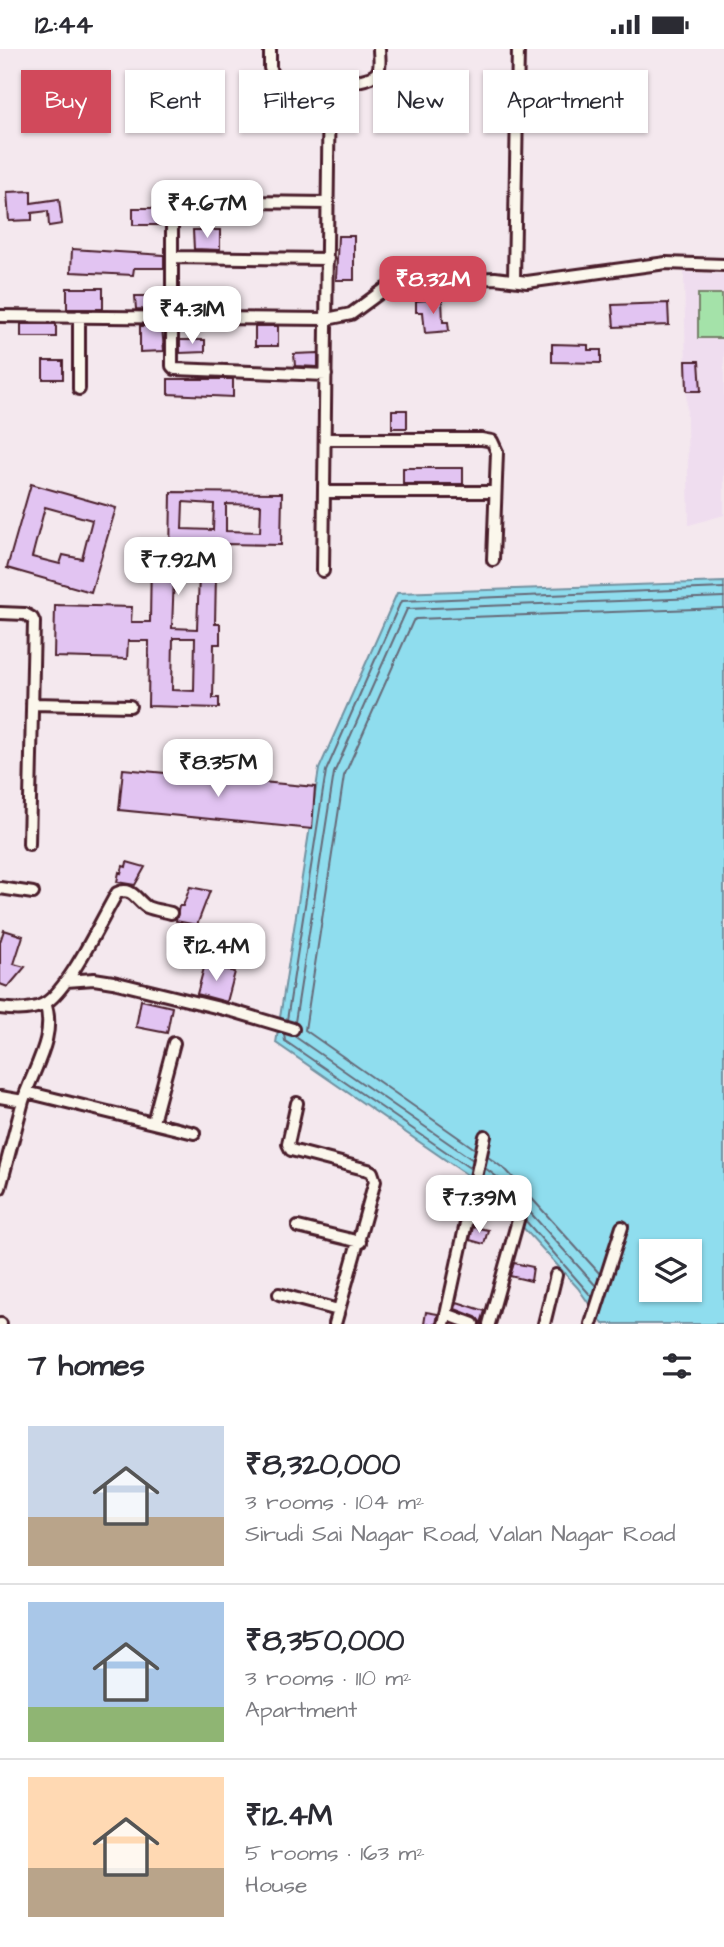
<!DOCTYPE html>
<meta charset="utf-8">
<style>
:root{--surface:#fff;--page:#f7f7f7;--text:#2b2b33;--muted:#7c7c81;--line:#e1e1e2;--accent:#d1495b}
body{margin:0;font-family:"Architects Daughter",sans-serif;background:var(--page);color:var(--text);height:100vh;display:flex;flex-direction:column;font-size:26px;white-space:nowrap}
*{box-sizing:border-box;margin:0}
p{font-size:23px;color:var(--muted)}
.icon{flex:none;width:38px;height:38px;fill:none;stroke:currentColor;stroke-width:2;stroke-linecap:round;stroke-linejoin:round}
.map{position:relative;height:1275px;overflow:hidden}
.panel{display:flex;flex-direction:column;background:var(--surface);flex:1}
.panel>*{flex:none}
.banner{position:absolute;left:21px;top:21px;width:682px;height:63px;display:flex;gap:14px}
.fabs{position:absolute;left:639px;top:1190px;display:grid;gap:14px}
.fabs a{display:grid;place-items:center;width:63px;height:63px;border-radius:0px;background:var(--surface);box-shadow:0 2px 5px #0004;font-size:35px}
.price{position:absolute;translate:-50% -60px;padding:0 16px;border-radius:14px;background:#fff;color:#222;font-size:23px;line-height:46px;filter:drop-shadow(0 2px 4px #0008)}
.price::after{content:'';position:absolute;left:50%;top:42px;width:21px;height:16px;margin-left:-10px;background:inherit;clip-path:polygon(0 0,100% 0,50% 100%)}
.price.active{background:var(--accent);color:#fff}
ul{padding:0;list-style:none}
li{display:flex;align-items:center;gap:21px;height:175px;padding:0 28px}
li+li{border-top:2px solid var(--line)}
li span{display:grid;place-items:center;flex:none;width:196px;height:140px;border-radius:0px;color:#555}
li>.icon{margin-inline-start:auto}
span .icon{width:84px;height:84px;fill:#fffc;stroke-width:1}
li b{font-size:30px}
h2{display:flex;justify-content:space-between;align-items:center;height:84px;padding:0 28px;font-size:30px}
.tag{padding:0 24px;border-radius:0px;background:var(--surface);box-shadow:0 2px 5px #0004;font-size:24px;line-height:63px}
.tag.active{background:var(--accent);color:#fff}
.status{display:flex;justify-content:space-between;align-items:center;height:49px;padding:0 35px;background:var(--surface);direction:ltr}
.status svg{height:19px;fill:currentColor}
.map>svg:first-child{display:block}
</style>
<div class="status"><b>12:44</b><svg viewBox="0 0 49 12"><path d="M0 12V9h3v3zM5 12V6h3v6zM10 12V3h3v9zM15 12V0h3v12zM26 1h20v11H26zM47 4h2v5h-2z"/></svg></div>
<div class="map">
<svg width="724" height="1275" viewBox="0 0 724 1275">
<rect width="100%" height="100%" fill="#f4e8ee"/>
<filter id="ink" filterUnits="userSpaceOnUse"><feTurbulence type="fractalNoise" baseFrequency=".0143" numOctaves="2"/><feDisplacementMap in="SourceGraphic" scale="14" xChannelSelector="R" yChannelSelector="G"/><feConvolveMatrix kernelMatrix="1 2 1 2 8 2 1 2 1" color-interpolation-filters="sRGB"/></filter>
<g filter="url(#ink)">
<path fill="#efddef" d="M 684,223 L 724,225 L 724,466 L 689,476 Z"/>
<path fill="#a4e2a9" stroke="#77806a" stroke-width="2" d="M 698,245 L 722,245 L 723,289 L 698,289 Z"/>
<path fill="#8fddee" stroke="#7391a0" stroke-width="2" fill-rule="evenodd" d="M 724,533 L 724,1275 L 603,1275 L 578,1239 L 489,1141 L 276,994 L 319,720 L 397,544 ZM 651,1202 L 690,1202 L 690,1241 L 651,1241 Z"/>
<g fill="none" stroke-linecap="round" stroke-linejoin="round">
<path stroke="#666b79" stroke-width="2" d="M 287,971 L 326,722 L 401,552 L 724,539
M 295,973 L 334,724 L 407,560 L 724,548
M 284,985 L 285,992 L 471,1120
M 294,987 L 473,1111
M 475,1100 L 305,981 L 344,727 L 413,572 L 416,570 L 724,559
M 488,1108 L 507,1122 L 600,1225
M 485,1119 L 501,1131 L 596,1237
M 525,1171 L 592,1248"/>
</g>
<path fill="#e2c4f2" stroke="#4a1f2b" stroke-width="2" fill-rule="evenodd" d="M 337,58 L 356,59 L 356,72 L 337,71 Z
M 31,142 L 31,154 L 59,150 L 62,175 L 49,177 L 48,162 L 32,164 L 32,171 L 9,172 L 7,143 Z
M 133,159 L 161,159 L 161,176 L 133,176 Z
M 193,181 L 220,181 L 220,201 L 194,200 Z
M 338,187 L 354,187 L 354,231 L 336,231 Z
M 72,200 L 164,206 L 164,219 L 134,219 L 133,226 L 71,223 Z
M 67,239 L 103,239 L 103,260 L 67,260 Z
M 135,247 L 164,247 L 164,261 L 136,260 Z
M 442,250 L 443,273 L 448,273 L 449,282 L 425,284 L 423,263 L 416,263 L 416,252 Z
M 668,254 L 669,276 L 614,278 L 612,256 Z
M 21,275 L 56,275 L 56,288 L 21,288 Z
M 140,277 L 162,277 L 164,302 L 140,303 Z
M 255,277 L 278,277 L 278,297 L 255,297 Z
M 180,291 L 205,291 L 205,303 L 180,304 Z
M 552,295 L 588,296 L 588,301 L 601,301 L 601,314 L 552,313 Z
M 318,304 L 318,318 L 295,317 L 294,305 Z
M 43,312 L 63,312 L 63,330 L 43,330 Z
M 686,312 L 699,312 L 701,342 L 687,342 Z
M 168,330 L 233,330 L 233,348 L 168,345 Z
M 392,361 L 407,361 L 407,379 L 392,379 Z
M 403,419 L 463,419 L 463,435 L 403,435 Z
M 31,435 L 116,459 L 91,543 L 7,519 ZM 45,458 L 92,471 L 82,510 L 63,506 L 60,515 L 32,508 Z
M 171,443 L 282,444 L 281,496 L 225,495 L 224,525 L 216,524 L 215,575 L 220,575 L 220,595 L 214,595 L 213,649 L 219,649 L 219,659 L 148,657 L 149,592 L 128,592 L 127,610 L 54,608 L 55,556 L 132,558 L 131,573 L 150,573 L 151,507 L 170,508 ZM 183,453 L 214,455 L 213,481 L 182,480 ZM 226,455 L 261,456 L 260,483 L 226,482 ZM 174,526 L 199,526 L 197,580 L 172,579 ZM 173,589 L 195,589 L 194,642 L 172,641 Z
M 123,720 L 315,738 L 312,780 L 119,761 Z
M 127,813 L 145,818 L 135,836 L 117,833 L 119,823 L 121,824 L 123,817 L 126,818 Z
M 190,838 L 210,842 L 197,876 L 176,872 L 179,857 L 183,857 Z
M 4,881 L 23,887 L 14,915 L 25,918 L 8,938 L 0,935 L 0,893 Z
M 205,915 L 235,923 L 227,953 L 197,945 Z
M 141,951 L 172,958 L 167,984 L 136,978 Z
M 473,1178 L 488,1181 L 484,1195 L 470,1191 Z
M 514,1214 L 533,1218 L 531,1232 L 510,1227 Z
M 457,1253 L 485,1262 L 481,1274 L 476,1268 L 455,1260 Z
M 426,1263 L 438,1265 L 436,1275 L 424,1275 Z"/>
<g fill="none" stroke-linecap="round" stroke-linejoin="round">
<defs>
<path id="minor" d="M 270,0 L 270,19 L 276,30 C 293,35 370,39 378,22 C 381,16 379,7 379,0
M 285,72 L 329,72
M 172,208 L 172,156 L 177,152 L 328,154
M 514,231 L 518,0
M 0,267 L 327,270 L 351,265 L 385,240 L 417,232 L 495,229 L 527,233 L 666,214 L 724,216
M 326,326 L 175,320 L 172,317 L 172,208 L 328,210
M 79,340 L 79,267
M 325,390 L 481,390 L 492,392 L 497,403 L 493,511
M 324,443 L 495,443
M 323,522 L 329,34
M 0,564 L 25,565 L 32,569 L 34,573 L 29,795
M 32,655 L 130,657
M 0,839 L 33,844
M 66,932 L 94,930 L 113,933 L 236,963 L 293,980
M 0,959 C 14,961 31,962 44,955 C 69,941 101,871 117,844 C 132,837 136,851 147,858 C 154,861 164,862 171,864
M 26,1043 L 194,1084
M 0,1048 L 23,1052 C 33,1020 57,987 45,954
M 297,1054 L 288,1095 L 291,1101 L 368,1121 L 372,1123 L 375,1132 L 335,1275
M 153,1073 L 174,994
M 0,1139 L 23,1052
M 298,1178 L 360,1193
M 279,1245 L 338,1261
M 446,1265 L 473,1275
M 0,1275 L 1,1275
M 444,1275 L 485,1087
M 489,1275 L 520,1164
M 544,1275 L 556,1226
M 591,1275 L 622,1178"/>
</defs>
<use href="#minor" stroke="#4a1f2b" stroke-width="16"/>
<use href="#minor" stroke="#fbf7ec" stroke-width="10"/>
</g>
</g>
</svg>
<div class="fabs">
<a><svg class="icon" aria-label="layers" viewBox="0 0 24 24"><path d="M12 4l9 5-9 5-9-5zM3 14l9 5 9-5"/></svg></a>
</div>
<b class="price" style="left:207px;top:191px">₹4.67M</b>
<b class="price active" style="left:433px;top:267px">₹8.32M</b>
<b class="price" style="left:192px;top:297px">₹4.31M</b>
<b class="price" style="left:178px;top:548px">₹7.92M</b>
<b class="price" style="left:218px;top:750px">₹8.35M</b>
<b class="price" style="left:216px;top:934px">₹12.4M</b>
<b class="price" style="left:479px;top:1186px">₹7.39M</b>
<div class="banner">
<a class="tag active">Buy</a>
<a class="tag">Rent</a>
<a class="tag">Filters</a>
<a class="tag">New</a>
<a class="tag">Apartment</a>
</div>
</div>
<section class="panel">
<h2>7 homes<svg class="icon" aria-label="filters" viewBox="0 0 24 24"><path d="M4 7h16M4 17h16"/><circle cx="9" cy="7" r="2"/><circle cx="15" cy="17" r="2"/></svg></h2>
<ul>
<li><span style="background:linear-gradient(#c9d6e8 65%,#b9a48a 0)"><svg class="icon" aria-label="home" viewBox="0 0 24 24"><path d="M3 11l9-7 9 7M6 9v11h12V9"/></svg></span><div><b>₹8,320,000</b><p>3 rooms · 104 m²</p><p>Sirudi Sai Nagar Road, Valan Nagar Road</p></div></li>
<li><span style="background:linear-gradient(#a9c7e8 75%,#8fb573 0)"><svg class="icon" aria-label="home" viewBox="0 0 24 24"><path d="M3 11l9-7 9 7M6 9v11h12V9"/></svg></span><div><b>₹8,350,000</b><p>3 rooms · 110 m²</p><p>Apartment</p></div></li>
<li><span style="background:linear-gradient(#ffd9b3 65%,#b9a48a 0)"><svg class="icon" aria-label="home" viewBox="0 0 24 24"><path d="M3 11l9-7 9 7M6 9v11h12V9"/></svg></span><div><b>₹12.4M</b><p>5 rooms · 163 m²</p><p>House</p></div></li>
</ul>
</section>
